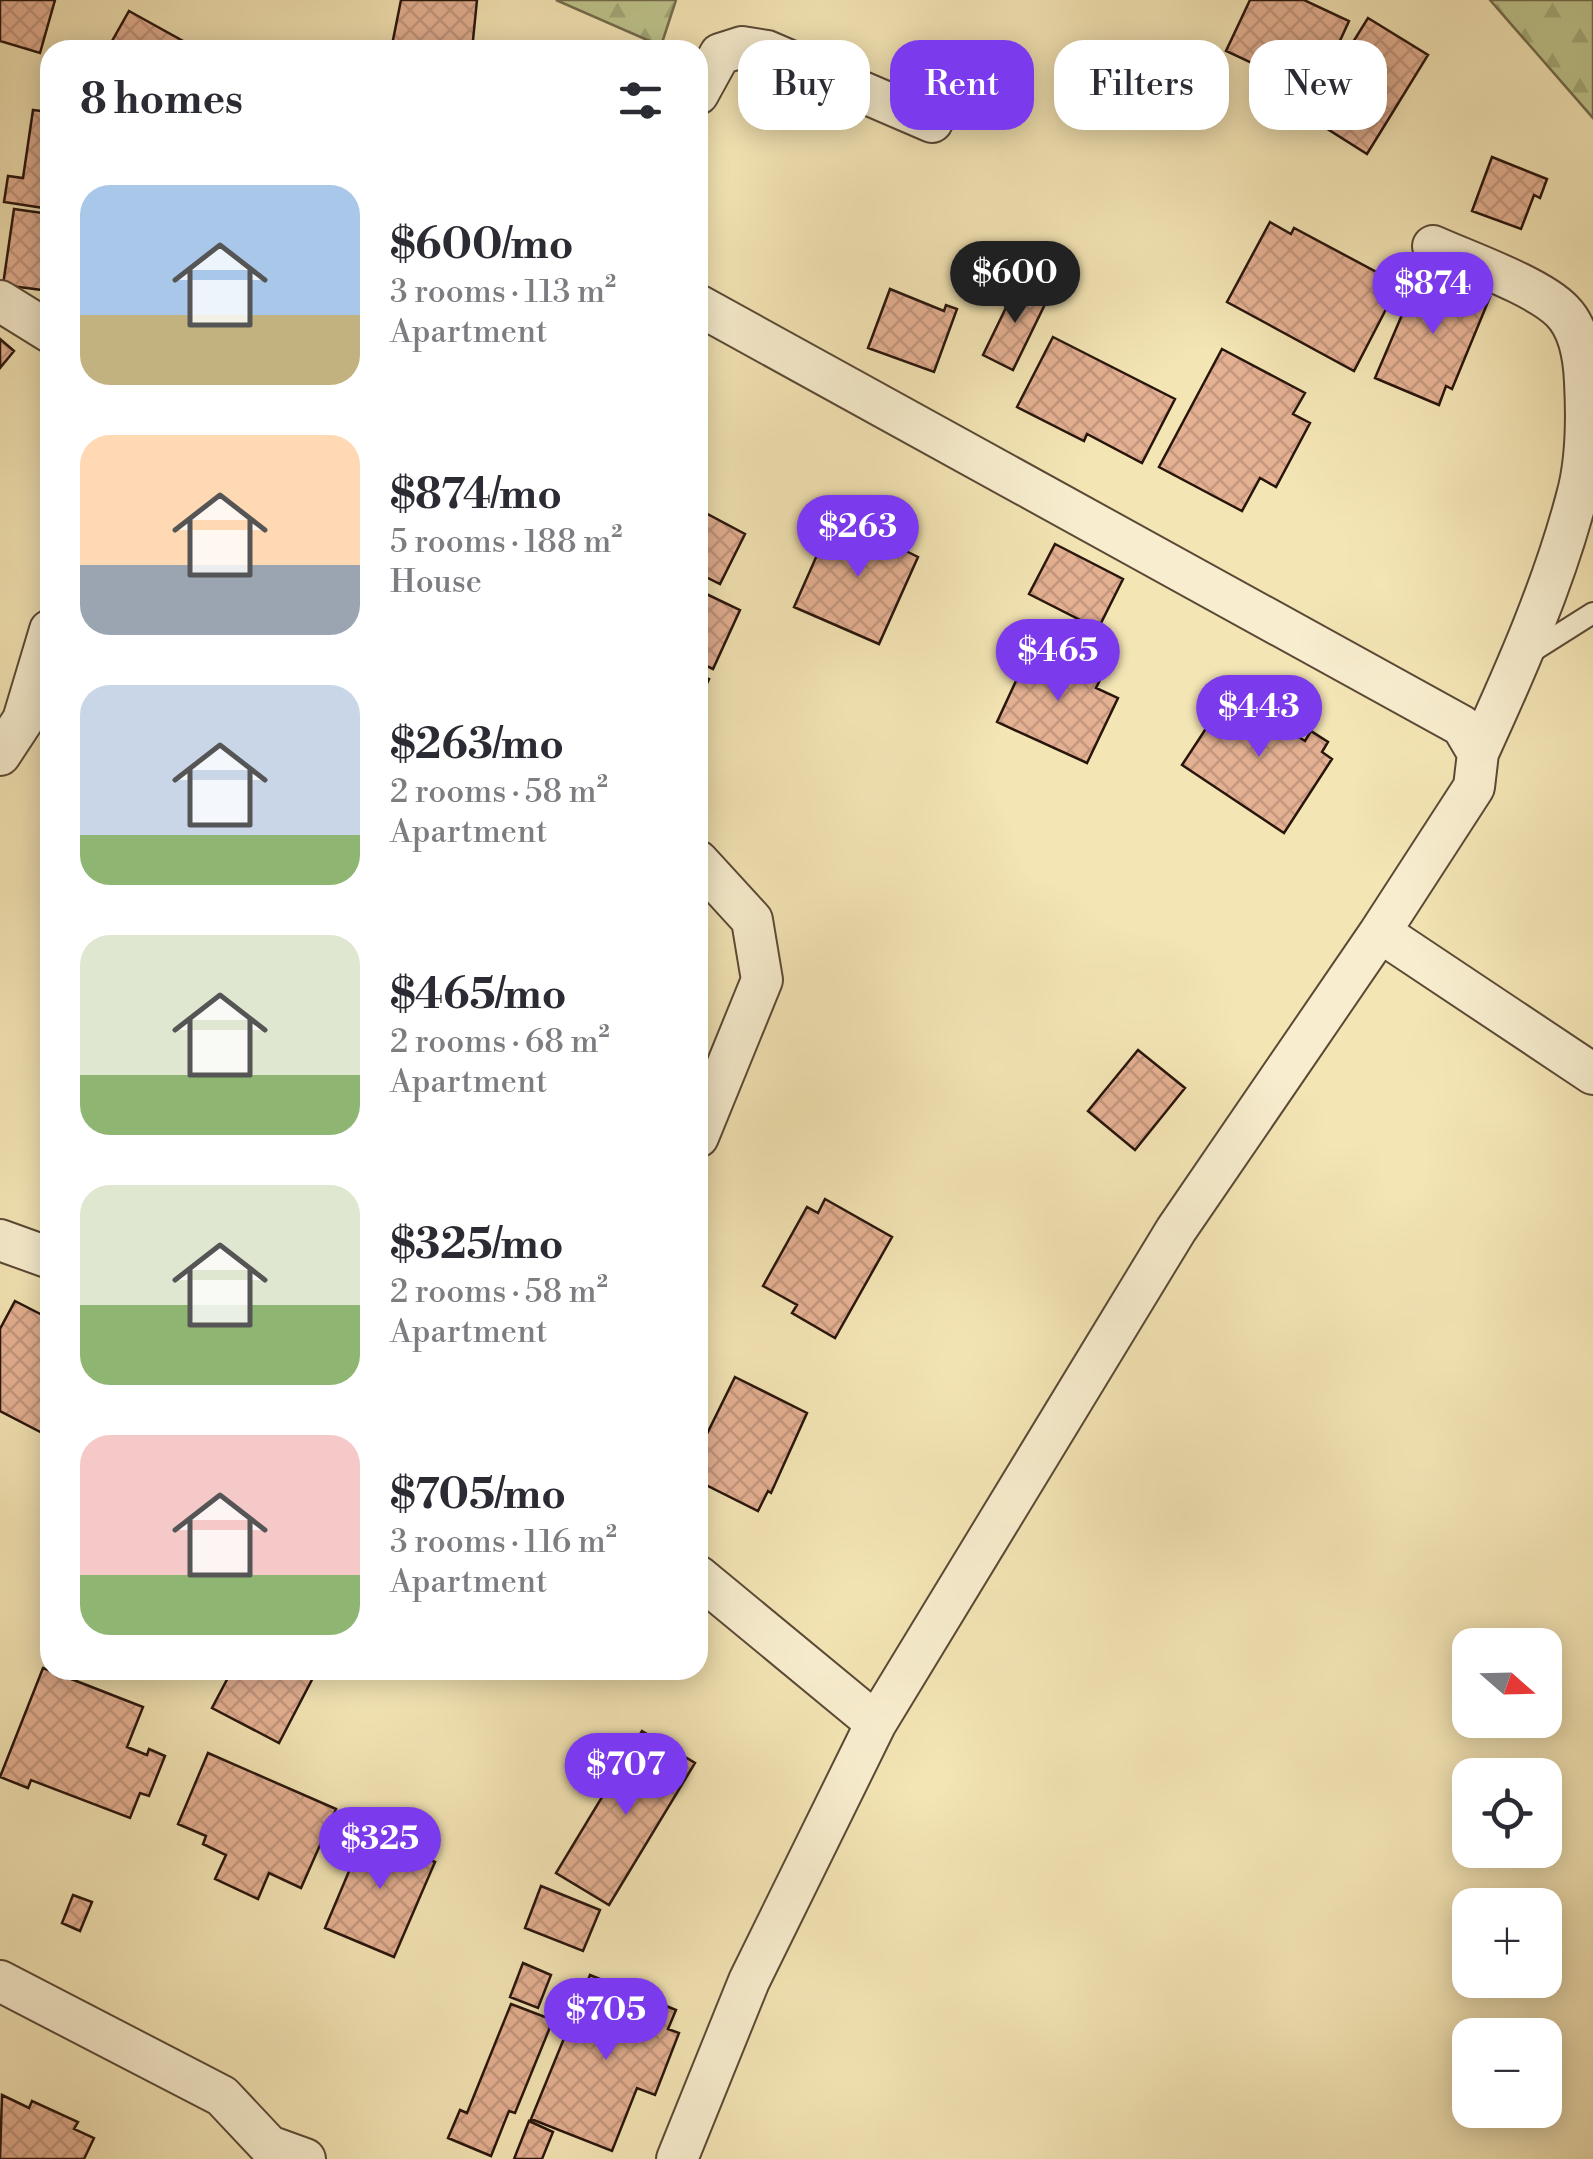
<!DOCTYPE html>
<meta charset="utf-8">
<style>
:root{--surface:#fff;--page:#f7f7f7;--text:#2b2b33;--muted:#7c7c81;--accent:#7c3aed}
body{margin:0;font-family:"Libre Bodoni",serif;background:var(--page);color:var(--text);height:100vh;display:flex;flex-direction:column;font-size:38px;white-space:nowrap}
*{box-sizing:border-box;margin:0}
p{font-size:32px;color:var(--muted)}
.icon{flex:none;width:55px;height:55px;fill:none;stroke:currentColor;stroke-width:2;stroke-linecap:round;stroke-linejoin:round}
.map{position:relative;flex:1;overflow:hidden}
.panel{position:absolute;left:40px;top:40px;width:668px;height:1640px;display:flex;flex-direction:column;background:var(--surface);border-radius:30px;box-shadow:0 5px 25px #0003}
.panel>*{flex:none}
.guide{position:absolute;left:738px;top:40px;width:705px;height:90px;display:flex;gap:20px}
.needle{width:65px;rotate:110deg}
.tools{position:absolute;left:1452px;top:1628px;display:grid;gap:20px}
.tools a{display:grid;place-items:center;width:110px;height:110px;border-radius:20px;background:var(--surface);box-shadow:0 5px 25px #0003;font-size:50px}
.price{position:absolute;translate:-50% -85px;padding:0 22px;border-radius:35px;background:var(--accent);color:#fff;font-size:32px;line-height:65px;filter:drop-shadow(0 2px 5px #0008)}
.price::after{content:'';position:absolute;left:50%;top:60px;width:30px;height:22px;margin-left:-15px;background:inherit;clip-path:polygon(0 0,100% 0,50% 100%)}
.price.on{background:#222;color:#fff}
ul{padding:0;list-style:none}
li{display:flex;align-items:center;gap:30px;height:250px;padding:0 40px}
li span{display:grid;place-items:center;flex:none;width:280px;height:200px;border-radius:30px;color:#555}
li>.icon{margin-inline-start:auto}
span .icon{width:120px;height:120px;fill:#fffc;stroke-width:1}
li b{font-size:42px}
h2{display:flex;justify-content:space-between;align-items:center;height:120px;padding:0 40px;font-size:42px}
.chip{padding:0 35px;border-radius:30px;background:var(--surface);box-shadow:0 5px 25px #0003;font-size:35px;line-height:90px}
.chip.on{background:var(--accent);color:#fff}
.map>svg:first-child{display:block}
</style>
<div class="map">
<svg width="1593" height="2159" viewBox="0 0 1593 2159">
<defs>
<pattern id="forest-firs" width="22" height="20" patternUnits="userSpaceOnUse" patternTransform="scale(2.5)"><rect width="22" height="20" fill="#bec48c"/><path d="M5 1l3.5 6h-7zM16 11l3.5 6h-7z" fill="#a3a878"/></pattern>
<pattern id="building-cross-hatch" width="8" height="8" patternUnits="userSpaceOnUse" patternTransform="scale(2.5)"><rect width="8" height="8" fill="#e5b193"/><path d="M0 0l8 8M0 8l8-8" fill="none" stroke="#c4977e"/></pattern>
</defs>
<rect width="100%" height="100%" fill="#f4e5b5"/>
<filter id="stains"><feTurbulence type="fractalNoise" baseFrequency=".002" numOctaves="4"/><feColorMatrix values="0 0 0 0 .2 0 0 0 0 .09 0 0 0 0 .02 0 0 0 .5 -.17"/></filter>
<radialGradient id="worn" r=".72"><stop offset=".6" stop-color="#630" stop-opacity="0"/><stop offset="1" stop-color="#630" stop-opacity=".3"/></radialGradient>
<path fill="url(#forest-firs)" stroke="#736c4c" stroke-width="2.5" d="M 556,0 L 676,0 L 661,46 Z
M 1490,0 L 1593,0 L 1593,118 Z"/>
<path fill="url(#building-cross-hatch)" stroke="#28150c" stroke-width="2.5" d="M 0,0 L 55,0 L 40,53 L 0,41 Z
M 401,0 L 477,0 L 472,50 L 391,50 Z
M 1250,0 L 1304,0 L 1349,21 L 1316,93 L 1226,51 Z
M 129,11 L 183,41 L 178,50 L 107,50 Z
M 1368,18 L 1428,55 L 1367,154 L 1307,116 Z
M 33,110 L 50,112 L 50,209 L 4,202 L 8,176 L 23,178 Z
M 1492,157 L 1547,179 L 1540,198 L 1534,195 L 1521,229 L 1472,211 Z
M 14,209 L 50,214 L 50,291 L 3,285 Z
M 1270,222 L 1291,234 L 1294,228 L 1399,284 L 1354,371 L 1227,302 Z
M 1422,268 L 1490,297 L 1452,389 L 1446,386 L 1439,405 L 1375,378 Z
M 1018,283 L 1048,298 L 1013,370 L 983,355 Z
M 890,289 L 944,311 L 946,305 L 957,309 L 934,372 L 868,348 Z
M 1053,337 L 1175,399 L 1142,463 L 1087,434 L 1084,441 L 1017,407 Z
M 0,339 L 14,351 L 0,368 Z
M 1222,349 L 1305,393 L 1293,414 L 1310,423 L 1276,487 L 1260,478 L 1242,511 L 1159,467 Z
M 698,509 L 745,534 L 720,584 L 698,573 Z
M 833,519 L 867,535 L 872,525 L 910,542 L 906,551 L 918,557 L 879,644 L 794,607 Z
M 1055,544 L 1123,579 L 1098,629 L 1029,594 Z
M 698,590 L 740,610 L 713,669 L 698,662 Z
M 1034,642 L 1069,658 L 1066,665 L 1100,680 L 1096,688 L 1118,698 L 1087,763 L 997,722 Z
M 698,674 L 709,679 L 698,703 Z
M 1230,692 L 1253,707 L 1261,696 L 1282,710 L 1274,721 L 1305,741 L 1311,731 L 1328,742 L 1322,752 L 1332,759 L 1284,833 L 1182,765 Z
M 1138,1050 L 1185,1088 L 1135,1150 L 1088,1111 Z
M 825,1199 L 892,1237 L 835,1338 L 792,1313 L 797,1305 L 763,1286 L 807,1207 L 818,1213 Z
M 15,1301 L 50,1319 L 50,1437 L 0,1411 L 0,1329 Z
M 735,1377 L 807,1413 L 771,1493 L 768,1491 L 758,1511 L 698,1481 L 698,1452 Z
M 43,1668 L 143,1707 L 127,1747 L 147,1755 L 149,1749 L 165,1756 L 149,1796 L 140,1793 L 130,1818 L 31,1780 L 28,1788 L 0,1777 Z
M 232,1670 L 317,1670 L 279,1743 L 212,1708 Z
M 642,1731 L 695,1763 L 609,1905 L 556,1873 Z
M 208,1753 L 336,1809 L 301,1888 L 269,1873 L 258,1899 L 215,1879 L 226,1855 L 203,1844 L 206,1836 L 178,1824 Z
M 369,1824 L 413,1843 L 411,1851 L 435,1862 L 394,1957 L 325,1928 Z
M 541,1886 L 600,1910 L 583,1951 L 525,1928 Z
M 73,1895 L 92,1902 L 80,1931 L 62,1923 Z
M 523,1963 L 551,1975 L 538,2008 L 510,1997 Z
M 590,1975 L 676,2010 L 668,2029 L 679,2033 L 655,2095 L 637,2088 L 612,2151 L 531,2119 Z
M 511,2004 L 553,2020 L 515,2113 L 509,2111 L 491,2156 L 448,2138 L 460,2110 L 467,2113 Z
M 2,2095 L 29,2108 L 32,2101 L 78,2122 L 74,2129 L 94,2138 L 84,2159 L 0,2159 Z
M 529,2121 L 553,2132 L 542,2159 L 514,2159 Z"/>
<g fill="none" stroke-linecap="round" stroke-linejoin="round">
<defs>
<path id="lane" d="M 1528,654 L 1593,613"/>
<path id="street" d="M 698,94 L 720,54 L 742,47 L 767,51 L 932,122
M 1433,246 C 1466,261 1538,286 1562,311 C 1580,329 1584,358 1585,382 C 1587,419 1587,460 1577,496 C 1554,584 1516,670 1478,753
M 0,301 L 50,332
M 0,755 L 23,720 L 50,630
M 698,861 L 752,920 L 762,980 L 698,1137
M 1380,932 L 1593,1074
M 0,1240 L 50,1258
M 698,1576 L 876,1723
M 0,1981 L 222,2096 L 269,2146 L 305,2159
M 677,2159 L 749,1981 L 876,1723 L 1176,1230 L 1380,932 L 1474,787 L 1478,753 L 1462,726 L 698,305"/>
</defs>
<use href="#lane" stroke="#5b4936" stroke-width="24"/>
<use href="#street" stroke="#5b4936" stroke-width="44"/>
<use href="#lane" stroke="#f8eecf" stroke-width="20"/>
<use href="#street" stroke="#f8eecf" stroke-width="40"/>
</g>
<rect width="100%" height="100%" filter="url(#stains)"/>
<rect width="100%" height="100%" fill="url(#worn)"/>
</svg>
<div class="tools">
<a><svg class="needle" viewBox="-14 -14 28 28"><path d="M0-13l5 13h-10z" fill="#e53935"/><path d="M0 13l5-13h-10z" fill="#7c7c81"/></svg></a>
<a><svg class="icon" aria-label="locate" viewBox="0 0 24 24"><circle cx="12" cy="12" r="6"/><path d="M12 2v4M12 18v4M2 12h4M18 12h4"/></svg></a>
<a>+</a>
<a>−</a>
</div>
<b class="price on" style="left:1015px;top:326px">$600</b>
<b class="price" style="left:1433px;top:337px">$874</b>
<b class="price" style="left:858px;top:580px">$263</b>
<b class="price" style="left:1058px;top:704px">$465</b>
<b class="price" style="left:1259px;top:760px">$443</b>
<b class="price" style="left:626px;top:1818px">$707</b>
<b class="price" style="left:380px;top:1892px">$325</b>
<b class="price" style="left:606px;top:2063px">$705</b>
<div class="guide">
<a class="chip">Buy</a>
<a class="chip on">Rent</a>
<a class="chip">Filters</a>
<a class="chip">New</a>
</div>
<section class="panel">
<h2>8 homes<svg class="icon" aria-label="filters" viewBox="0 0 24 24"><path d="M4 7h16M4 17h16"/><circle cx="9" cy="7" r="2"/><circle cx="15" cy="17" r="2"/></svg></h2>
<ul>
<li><span style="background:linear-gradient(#a9c7e8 65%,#c2b280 0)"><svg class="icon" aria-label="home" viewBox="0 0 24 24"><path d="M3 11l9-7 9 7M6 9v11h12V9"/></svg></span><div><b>$600/mo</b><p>3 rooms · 113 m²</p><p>Apartment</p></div></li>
<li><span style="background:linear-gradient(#ffd9b3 65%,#9aa5b1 0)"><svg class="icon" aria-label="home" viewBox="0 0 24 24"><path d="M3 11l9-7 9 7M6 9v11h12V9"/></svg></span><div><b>$874/mo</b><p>5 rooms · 188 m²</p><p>House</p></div></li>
<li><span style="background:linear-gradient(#c9d6e8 75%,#8fb573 0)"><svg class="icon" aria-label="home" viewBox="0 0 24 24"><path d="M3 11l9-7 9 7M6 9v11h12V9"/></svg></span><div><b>$263/mo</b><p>2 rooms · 58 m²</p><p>Apartment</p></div></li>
<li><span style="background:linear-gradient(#dfe7d0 70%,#8fb573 0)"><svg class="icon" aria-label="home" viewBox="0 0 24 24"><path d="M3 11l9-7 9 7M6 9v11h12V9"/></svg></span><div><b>$465/mo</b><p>2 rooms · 68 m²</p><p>Apartment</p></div></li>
<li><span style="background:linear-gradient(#dfe7d0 60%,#8fb573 0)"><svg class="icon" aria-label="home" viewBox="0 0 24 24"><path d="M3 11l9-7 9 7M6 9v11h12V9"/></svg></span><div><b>$325/mo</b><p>2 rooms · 58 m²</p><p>Apartment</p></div></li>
<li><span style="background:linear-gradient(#f6c9c9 70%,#8fb573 0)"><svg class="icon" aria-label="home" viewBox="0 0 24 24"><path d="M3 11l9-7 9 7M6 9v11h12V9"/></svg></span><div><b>$705/mo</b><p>3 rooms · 116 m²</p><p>Apartment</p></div></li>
</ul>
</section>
</div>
